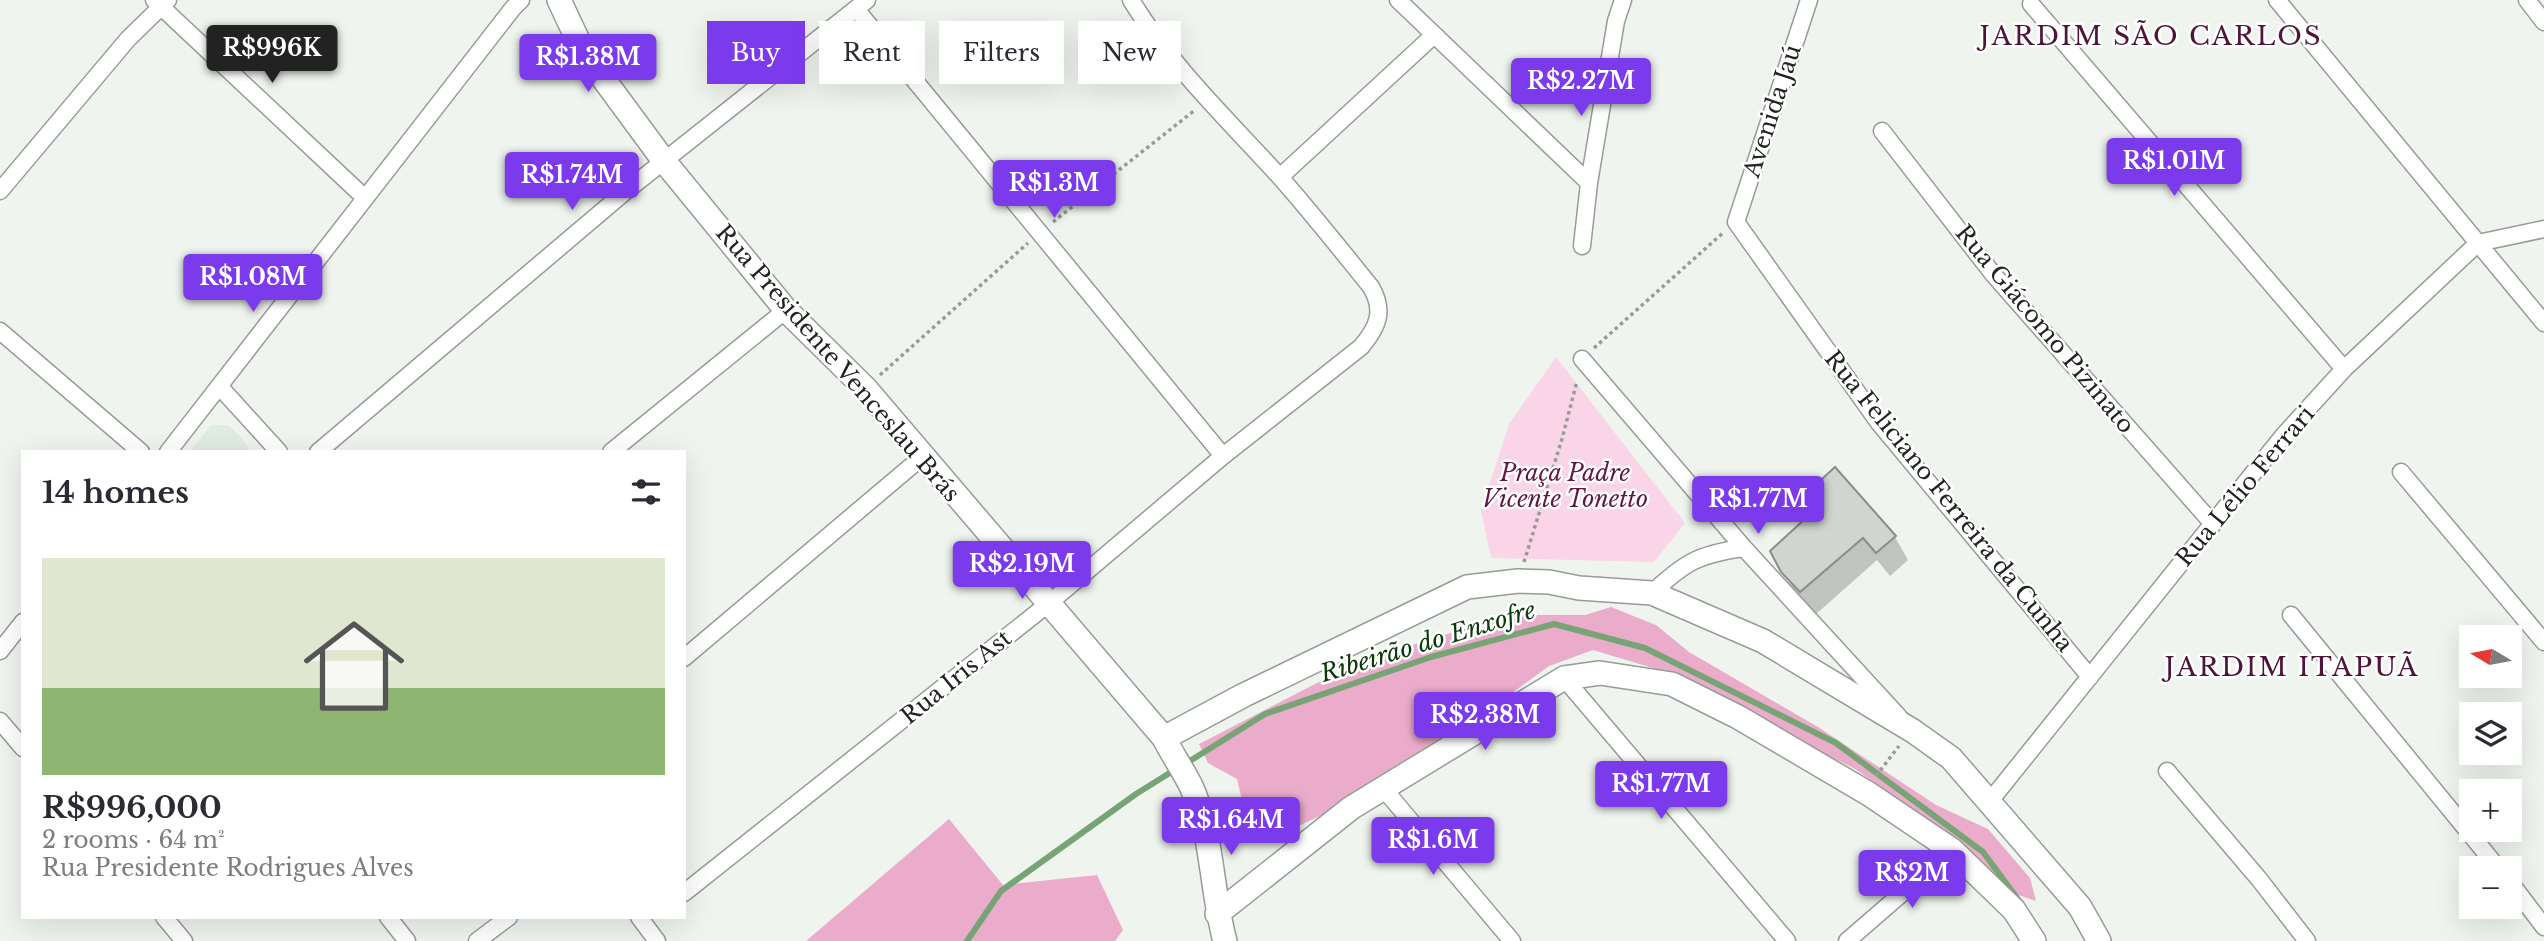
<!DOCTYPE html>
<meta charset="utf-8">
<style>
:root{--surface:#fff;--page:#f7f7f7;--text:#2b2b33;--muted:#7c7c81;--accent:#7c3aed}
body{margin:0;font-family:"Libre Baskerville",serif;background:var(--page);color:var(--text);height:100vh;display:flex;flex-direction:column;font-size:26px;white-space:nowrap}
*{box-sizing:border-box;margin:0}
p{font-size:23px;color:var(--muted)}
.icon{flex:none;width:38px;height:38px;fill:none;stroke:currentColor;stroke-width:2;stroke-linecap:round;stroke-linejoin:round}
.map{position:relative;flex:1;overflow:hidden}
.drawer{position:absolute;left:21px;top:450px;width:665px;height:469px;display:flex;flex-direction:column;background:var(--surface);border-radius:0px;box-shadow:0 7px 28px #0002}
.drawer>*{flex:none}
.top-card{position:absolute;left:707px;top:21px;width:665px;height:63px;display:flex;gap:14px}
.needle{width:46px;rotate:280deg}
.buttons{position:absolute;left:2459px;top:625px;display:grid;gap:14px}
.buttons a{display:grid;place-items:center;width:63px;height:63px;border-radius:0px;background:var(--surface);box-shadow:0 7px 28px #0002;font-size:35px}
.price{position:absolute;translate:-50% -60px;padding:0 16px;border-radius:7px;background:var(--accent);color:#fff;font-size:23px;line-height:46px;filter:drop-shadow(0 2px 4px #0008)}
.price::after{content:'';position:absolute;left:50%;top:42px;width:21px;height:16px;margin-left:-10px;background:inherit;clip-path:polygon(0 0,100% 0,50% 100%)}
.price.on{background:#222;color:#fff}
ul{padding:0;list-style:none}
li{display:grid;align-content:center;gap:14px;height:371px;padding:0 21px}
li span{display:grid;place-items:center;height:217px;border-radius:0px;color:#555}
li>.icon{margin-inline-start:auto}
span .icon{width:126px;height:126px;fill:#fffc;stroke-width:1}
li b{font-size:30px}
h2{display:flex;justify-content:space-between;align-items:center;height:84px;padding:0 21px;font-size:30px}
.tag{padding:0 24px;border-radius:0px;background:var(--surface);box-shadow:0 7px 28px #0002;font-size:24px;line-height:63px}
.tag.on{background:var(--accent);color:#fff}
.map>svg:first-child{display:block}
</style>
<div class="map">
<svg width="2544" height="941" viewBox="0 0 2544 941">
<rect width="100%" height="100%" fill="#eff5ee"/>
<path fill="#e0ecdf" d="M 211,425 L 228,425 L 242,438 L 250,451 L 191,451 Z"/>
<path fill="#fad5e7" d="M 1556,357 L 1685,523 L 1654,562 L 1491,558 L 1481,510 L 1509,424 Z"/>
<path fill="#ebaccc" d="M 1611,607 L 1656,625 L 1689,652 L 1818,727 L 1936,805 L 1988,829 L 2030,878 L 2036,901 L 2001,889 L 1959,847 L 1913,809 L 1855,769 L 1744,713 L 1676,675 L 1593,650 L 1549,666 L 1498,703 L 1353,792 L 1340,807 L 1265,841 L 1251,839 L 1237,779 L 1208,763 L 1199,744 L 1317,683 L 1393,651 L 1467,628 L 1526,615 L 1585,615 Z
M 949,819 L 1003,885 L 1097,875 L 1123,930 L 1115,941 L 806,941 Z"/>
<path fill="#0003" d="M 1810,492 L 1895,537 L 1908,560 L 1890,576 L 1877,560 L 1815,615 L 1797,596 L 1783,571 L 1819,508 Z"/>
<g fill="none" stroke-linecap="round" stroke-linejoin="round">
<path stroke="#77a475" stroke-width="6" d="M 1185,764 L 1265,714 L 1431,657 L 1554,624 L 1645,648 L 1836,743 L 1983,852 L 2023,906
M 967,941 L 1001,891 L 1136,794 L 1176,769"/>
</g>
<path fill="#d0d6cf" stroke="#888e88" stroke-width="2" d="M 1835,467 L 1896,536 L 1876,553 L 1863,538 L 1800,592 L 1781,572 L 1770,551 L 1819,506 L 1808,492 Z"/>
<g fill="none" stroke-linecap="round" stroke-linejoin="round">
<defs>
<path id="street" d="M 154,0 L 365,198
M 1398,0 L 1589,183
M 1809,0 L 1736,222 L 1879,423 L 2090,677
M 2277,0 L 2544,323
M 2527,0 L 2544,22
M 2031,4 L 2344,369
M 856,9 L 1223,456
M 1882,131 L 1993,274 L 2213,524
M 1280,177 L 1434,35
M 0,191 L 128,39 L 168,0
M 1582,246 L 1589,183 L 1616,21 L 1623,0
M 0,331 L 141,452
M 1582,359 L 1744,548 L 1899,717
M 220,387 L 279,452
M 168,452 L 513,8 L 521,0
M 318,452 L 626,191 L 867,0
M 611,452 L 786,310
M 2401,472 L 2544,642
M 1652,593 C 1685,562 1699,554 1744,548
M 2291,615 L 2498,868
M 0,651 L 23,622
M 684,658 L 922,457
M 1564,678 L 1787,941
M 0,721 L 23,748
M 2167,771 L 2259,879 L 2307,941
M 1383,788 L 1512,941
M 1990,801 L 2283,436 L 2344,369 L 2478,243 L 2544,229
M 2510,882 L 2544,927
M 684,893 L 1048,604 L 1223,456 L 1361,347 C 1378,327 1385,311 1371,287 C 1341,250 1311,212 1279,176 C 1227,119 1171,66 1131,0
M 164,917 L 184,941
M 388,917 L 407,941
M 639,917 L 657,941
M 477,941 L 509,917
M 1847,941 L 1952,850"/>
<path id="secondary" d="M 559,0 L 583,51 L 664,161 L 786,310 L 866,389 L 1164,738 C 1172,754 1183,770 1191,786 C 1213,834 1211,891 1225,941
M 1164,738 L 1244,695 L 1467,587 L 1518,581 L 1549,582 L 1579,588 L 1652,593 L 1763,641 L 1913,731 L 1951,758 L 2080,907 L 2099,941
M 1217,914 L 1351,808 L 1564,678 L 1600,673 L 1672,684 L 1738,717 L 1869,794 L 1952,850 L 2014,910 L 2034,941"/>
</defs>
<use href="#street" stroke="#969c96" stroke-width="19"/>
<use href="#secondary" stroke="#969c96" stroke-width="26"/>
<path stroke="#979c97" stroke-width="3.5" stroke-dasharray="3.5 3.5" stroke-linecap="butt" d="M 1053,222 L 1195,110
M 1594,348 L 1724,232
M 880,375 L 1028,243
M 1524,562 L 1562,439 L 1577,381
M 1876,776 L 1899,746"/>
<use href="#street" stroke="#fff" stroke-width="16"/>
<use href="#secondary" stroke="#fff" stroke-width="23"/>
</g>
<g text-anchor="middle" stroke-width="5" stroke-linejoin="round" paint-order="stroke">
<g font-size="23" fill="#222522" stroke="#fff">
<text transform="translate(1772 111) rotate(-72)" y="8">Avenida Jaú</text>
<text transform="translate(2045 329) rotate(50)" y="8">Rua Giácomo Pizinato</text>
<text transform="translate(838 363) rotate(49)" y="8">Rua Presidente Venceslau Brás</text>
<text transform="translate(2245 486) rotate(-50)" y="8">Rua Lélio Ferrari</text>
<text transform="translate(1949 501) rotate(51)" y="8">Rua Feliciano Ferreira da Cunha</text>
<text transform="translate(956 677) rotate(-39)" y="8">Rua Iris Ast</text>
</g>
<g font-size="23" font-style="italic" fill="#601843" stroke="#fff">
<text x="1565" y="481">Praça Padre<tspan x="1565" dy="26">Vicente Tonetto</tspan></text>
</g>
<g font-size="24" font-style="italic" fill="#073909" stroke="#fff">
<text transform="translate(1428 642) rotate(-17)" y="8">Ribeirão do Enxofre</text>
</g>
<g font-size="26" letter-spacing="2" fill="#511439" stroke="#fff">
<text x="2151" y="45">JARDIM SÃO CARLOS</text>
<text x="2292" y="676">JARDIM ITAPUÃ</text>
</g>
</g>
</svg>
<div class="buttons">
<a><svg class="needle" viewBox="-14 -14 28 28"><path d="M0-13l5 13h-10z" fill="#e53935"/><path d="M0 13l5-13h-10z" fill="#7c7c81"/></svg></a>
<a><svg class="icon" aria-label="layers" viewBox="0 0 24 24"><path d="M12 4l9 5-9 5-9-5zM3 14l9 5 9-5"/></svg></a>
<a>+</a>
<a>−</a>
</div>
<b class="price on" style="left:272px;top:85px">R$996K</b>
<b class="price" style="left:588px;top:94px">R$1.38M</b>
<b class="price" style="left:1581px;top:118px">R$2.27M</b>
<b class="price" style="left:2174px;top:198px">R$1.01M</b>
<b class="price" style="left:572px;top:212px">R$1.74M</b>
<b class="price" style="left:1054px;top:220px">R$1.3M</b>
<b class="price" style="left:253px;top:314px">R$1.08M</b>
<b class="price" style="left:1758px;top:536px">R$1.77M</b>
<b class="price" style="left:1022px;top:601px">R$2.19M</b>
<b class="price" style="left:1485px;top:752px">R$2.38M</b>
<b class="price" style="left:1661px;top:821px">R$1.77M</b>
<b class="price" style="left:1231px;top:857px">R$1.64M</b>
<b class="price" style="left:1433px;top:877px">R$1.6M</b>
<b class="price" style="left:1912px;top:910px">R$2M</b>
<div class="top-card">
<a class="tag on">Buy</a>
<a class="tag">Rent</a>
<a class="tag">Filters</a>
<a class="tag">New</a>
</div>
<section class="drawer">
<h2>14 homes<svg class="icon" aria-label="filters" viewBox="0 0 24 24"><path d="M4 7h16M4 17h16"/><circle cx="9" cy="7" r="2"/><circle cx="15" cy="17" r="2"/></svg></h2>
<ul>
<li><span style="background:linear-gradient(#dfe7d0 60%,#8fb573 0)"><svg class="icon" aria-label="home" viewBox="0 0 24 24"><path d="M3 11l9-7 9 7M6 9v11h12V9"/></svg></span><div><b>R$996,000</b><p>2 rooms · 64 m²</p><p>Rua Presidente Rodrigues Alves</p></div></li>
</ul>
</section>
</div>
